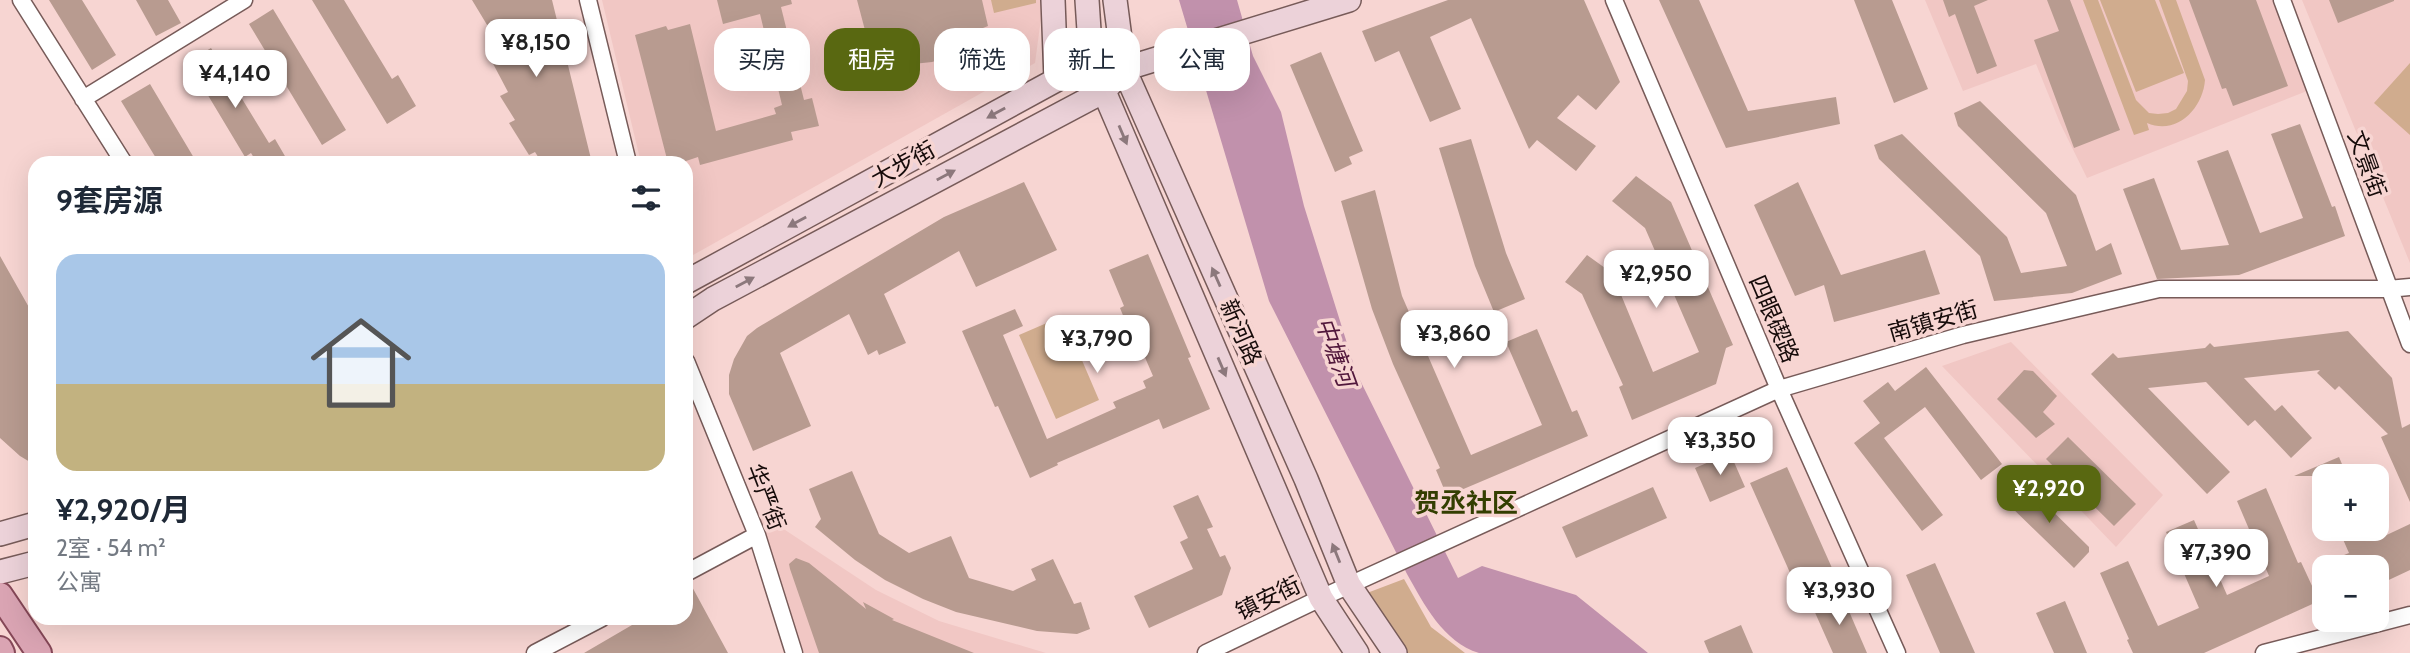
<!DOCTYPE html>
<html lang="zh">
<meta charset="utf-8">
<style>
:root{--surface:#fff;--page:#f6f6f7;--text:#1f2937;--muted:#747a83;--line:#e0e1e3;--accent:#596811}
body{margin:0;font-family:Cabin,"Noto Sans SC",sans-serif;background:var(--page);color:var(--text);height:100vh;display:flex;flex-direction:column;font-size:26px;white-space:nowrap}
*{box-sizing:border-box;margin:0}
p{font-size:23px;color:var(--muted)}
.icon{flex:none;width:38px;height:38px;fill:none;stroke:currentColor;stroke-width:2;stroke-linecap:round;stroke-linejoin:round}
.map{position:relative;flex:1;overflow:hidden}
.panel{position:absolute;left:28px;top:156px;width:665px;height:469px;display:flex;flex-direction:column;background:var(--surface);border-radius:21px;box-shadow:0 7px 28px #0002}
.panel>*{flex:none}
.banner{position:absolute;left:714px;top:28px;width:665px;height:63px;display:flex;gap:14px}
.tools{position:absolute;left:2312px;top:464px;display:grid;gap:14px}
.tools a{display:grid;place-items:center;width:77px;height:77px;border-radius:14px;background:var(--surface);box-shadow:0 7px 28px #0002;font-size:35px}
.price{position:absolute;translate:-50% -60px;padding:0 16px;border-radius:14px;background:#fff;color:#222;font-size:23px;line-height:46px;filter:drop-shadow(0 2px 4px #0008)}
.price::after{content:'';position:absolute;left:50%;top:42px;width:21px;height:16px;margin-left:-10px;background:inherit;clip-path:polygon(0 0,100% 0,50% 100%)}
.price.current{background:var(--accent);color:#fff}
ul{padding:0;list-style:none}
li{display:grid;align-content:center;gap:14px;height:371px;padding:0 28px}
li+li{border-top:2px solid var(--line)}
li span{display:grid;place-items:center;height:217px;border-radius:21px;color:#555}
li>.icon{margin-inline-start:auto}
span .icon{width:126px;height:126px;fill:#fffc;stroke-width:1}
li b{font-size:30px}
h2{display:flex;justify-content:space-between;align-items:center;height:84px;padding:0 28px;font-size:30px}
.pill{padding:0 24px;border-radius:21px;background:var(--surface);box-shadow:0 7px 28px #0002;font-size:24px;line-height:63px}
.pill.current{background:var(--accent);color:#fff}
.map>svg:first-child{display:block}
</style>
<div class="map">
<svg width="2410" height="653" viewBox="0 0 2410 653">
<rect width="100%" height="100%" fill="#f7d5d2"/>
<path fill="#f1c7c4" d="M 602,0 L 1042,0 L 1042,11 L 1035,63 L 686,259 L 686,163 L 641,163 Z
M 1925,0 L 2273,0 L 2307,91 L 2087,178 L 2060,123 L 2036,64 L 1963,91 Z
M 2302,0 L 2410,0 L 2410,263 Z
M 2011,342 L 2163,495 L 2116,547 L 1942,366 Z
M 755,510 L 876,590 L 939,621 L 1046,653 L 804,653 Z"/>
<path fill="#d0ac8e" d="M 991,0 L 1036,0 L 1036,3 L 994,13 Z
M 2083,0 L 2098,0 L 2136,100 L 2149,113 L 2158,114 L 2168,113 L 2176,109 L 2187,91 L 2188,81 L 2159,0 L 2176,0 L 2205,80 C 2203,108 2177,136 2147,123 L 2149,130 L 2134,135 Z
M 2100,0 L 2155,0 L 2184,73 L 2136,92 Z
M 2410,63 L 2410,135 L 2374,103 Z
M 1063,316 L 1099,400 L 1056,419 L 1019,335 Z
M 1404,579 L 1431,627 L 1465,653 L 1408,653 L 1367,593 Z"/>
<path fill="#c191ac" d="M 1179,0 L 1237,0 L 1253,56 L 1281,112 L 1304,206 L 1356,372 L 1458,578 L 1482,566 L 1576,595 L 1648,653 L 1479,653 C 1443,642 1424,604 1407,574 L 1269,301 Z"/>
<path fill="#b89b90" d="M 49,0 L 82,0 L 116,55 L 92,70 Z
M 136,0 L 168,0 L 181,23 L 156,36 Z
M 312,0 L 344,0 L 392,79 L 398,75 L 416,106 L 387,124 Z
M 472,0 L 552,0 L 592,163 L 542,163 L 535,152 L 529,155 L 509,123 L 515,120 L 500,96 L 508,92 L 489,56 L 501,48 Z
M 717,0 L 791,0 L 792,4 L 781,7 L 804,100 L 812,98 L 819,126 L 791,132 L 793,140 L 700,165 L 698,157 L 680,163 L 668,163 L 635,35 L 666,26 L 668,30 L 690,24 L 716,131 L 776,114 L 774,108 L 782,105 L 760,14 L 723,24 Z
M 857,0 L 982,0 L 988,26 L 983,28 L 986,40 L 955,55 L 932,62 L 875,68 Z
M 1448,0 L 1584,0 L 1620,82 L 1596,110 L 1578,95 L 1557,118 L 1596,146 L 1576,171 L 1537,140 L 1529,149 L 1471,18 L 1430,37 L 1461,109 L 1430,122 L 1399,51 L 1375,62 L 1362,31 Z
M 1659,0 L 1699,0 L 1748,111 L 1836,97 L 1840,124 L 1726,148 Z
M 1854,0 L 1892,0 L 1928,89 L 1894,103 Z
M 1943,0 L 1988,0 L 1974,6 L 1997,66 L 1977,74 L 1955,14 L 1949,17 Z
M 2047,0 L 2070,0 L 2120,130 L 2074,148 L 2034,40 L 2059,31 Z
M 2189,0 L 2256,0 L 2288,86 L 2233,106 L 2226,88 L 2222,89 Z
M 2329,0 L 2394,0 L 2394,1 L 2338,23 Z
M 273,9 L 346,130 L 322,145 L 249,24 Z
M 211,48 L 269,143 L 275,139 L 289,163 L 257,163 L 251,153 L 245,157 L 188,62 Z
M 1321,52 L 1363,151 L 1349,157 L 1352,164 L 1335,172 L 1290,65 Z
M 150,84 L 197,163 L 159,163 L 121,101 Z
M 1980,101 L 2076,195 L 2096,251 L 2111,243 L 2122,274 L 2072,293 L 1994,301 L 1980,256 L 1879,159 L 1874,145 L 1902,134 L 2007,237 L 2021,273 L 2067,266 L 2046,213 L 1958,126 L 1954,113 Z
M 2300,124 L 2332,207 L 2335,206 L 2345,236 L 2239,275 L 2157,279 L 2123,189 L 2154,178 L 2181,250 L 2229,245 L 2197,161 L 2228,150 L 2260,233 L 2303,218 L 2271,134 Z
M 1471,139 L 1506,253 L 1525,299 L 1494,312 L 1475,266 L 1439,148 Z
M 1636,176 L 1671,202 L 1733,345 L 1726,348 L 1716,384 L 1632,420 L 1619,387 L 1623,385 L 1582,294 L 1565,282 L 1587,255 L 1612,273 L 1653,372 L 1699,352 L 1645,228 L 1612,201 Z
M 1024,182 L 1057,250 L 976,287 L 959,251 L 884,294 L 906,343 L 879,355 L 877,350 L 868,355 L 849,314 L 780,353 L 811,426 L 753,451 L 729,394 L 729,375 L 734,359 L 747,336 L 757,328 L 944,217 Z
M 1798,182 L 1841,275 L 1925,250 L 1940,294 L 1834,322 L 1824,285 L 1795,296 L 1754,205 Z
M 1375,190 L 1402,296 L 1471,455 L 1542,425 L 1506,342 L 1537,329 L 1572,412 L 1577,410 L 1588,436 L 1447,496 L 1436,470 L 1440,468 L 1393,364 L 1372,309 L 1341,201 Z
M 1148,254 L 1191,357 L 1188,358 L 1210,409 L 1163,429 L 1159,419 L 1057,463 L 1058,465 L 1030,478 L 998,406 L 995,407 L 962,331 L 1015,309 L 1023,326 L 1003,335 L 1047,439 L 1116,408 L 1113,402 L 1146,388 L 1143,381 L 1153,376 L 1137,339 L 1133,340 L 1120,308 L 1124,306 L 1109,270 Z
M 0,256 L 35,318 L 35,465 L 20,456 L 0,438 Z
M 2348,331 L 2392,378 L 2402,428 L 2410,424 L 2410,502 L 2381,437 L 2388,434 L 2339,386 L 2335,390 L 2317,373 L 2320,370 L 2244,378 L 2275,411 L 2282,405 L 2312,438 L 2291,458 L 2255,420 L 2248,426 L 2206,382 L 2148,388 L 2230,472 L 2207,494 L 2091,374 L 2113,353 L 2118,358 L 2205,348 L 2210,343 L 2214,347 Z
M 1926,367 L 2002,464 L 1981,480 L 1925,407 L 1884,438 L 1943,515 L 1922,531 L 1854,443 L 1880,423 L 1863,401 L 1888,382 L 1895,391 Z
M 2024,370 L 2033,371 L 2057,396 L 2043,412 L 2055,424 L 2036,438 L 1997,399 Z
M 2068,437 L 2136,504 L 2114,526 L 2046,459 Z
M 1730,453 L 1745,487 L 1710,502 L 1695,468 Z
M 2339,457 L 2347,476 L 2294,476 Z
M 1787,467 L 1832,568 L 1795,584 L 1750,483 Z
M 852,471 L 879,534 L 909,553 L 951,536 L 969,578 L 1013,591 L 1036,580 L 1031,569 L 1053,559 L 1074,604 L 1081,602 L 1090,629 L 1077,634 L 1037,631 L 956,612 L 923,599 L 885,580 L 855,560 L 815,527 L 821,519 L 809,489 Z
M 2024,483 L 2089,547 L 2089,552 L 2074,568 L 2006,502 Z
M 1653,487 L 1667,518 L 1576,558 L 1562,527 Z
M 2266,488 L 2298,563 L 2301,562 L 2319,601 L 2204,653 L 2133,653 L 2127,640 L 2129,639 L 2100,573 L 2128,561 L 2158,626 L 2199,608 L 2166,532 L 2194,520 L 2227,595 L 2269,576 L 2237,501 Z
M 1198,495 L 1213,527 L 1207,529 L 1220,557 L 1225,555 L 1231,568 L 1222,595 L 1149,628 L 1134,596 L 1193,569 L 1180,542 L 1188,538 L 1173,506 Z
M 2410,524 L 2410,570 L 2376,586 L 2376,567 L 2350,567 L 2344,555 L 2349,553 L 2338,528 L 2370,528 L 2376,540 Z
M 796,558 L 809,563 L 866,609 L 863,602 L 894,619 L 892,620 L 974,653 L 819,653 L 790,569 L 789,564 Z
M 1935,563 L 1975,653 L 1940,653 L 1906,575 Z
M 686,583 L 690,583 L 728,653 L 584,653 L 644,618 L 686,618 Z
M 1842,595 L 1867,653 L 1833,653 L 1813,608 Z
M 2065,601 L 2087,653 L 2054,653 L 2036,613 Z
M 1741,625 L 1753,653 L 1709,653 L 1704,641 Z"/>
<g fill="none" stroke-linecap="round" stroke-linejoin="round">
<defs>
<path id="minor" d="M 21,0 L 124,163
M 588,0 L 628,163
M 1614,0 L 1779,389 L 1897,653
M 2282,0 L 2410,344
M 83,99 L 244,0
M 686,361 L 757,535 L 794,653
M 686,573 L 757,535
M 535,653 L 602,618
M 1206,653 L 1321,598 L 1779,389 L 1963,335 L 2159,289 L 2388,289 L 2410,287
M 2264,653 L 2410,615"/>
<path id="secondary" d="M 1053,0 L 1056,80
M 1087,0 L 1091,61 L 1321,598 L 1357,653
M 1115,0 L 1124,69 L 1306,479 L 1349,585 L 1395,653
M 686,282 L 1091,61 L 1104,64
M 686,317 L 713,299 L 1104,91 L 1124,69 L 1349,0
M 0,534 L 35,524
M 0,572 L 35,563"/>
<path id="primary" d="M 0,595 L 39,653
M 0,649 L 2,653"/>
</defs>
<use href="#minor" stroke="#775b59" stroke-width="19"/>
<use href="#secondary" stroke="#775b59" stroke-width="26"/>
<use href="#primary" stroke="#854757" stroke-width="28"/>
<use href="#minor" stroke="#fff" stroke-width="16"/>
<use href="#secondary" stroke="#ecd2d9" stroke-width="23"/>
<use href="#primary" stroke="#daa4b3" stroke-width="24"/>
</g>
<defs><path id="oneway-solid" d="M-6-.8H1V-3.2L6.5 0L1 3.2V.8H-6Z" transform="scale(1.75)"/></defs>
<g fill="#8c787c">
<use href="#oneway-solid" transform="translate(996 113) rotate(151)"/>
<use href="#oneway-solid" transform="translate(1123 135) rotate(67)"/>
<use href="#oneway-solid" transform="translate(946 175) rotate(-28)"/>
<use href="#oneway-solid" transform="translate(797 222) rotate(151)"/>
<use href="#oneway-solid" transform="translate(1216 277) rotate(-114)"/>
<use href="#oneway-solid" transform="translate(745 282) rotate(-28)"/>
<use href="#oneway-solid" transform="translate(1222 367) rotate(67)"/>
<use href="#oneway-solid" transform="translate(1336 553) rotate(-112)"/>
</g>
<g text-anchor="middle" stroke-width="7" stroke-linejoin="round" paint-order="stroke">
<g font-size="23" fill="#160b0a" stroke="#f7d5d2">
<text transform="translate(903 164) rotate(-29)" y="8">大步街</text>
<text transform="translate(2367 164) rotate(70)" y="8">文景街</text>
<text transform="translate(1774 319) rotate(67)" y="8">四眼碶路</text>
<text transform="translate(1933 321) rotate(-16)" y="8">南镇安街</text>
<text transform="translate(1241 332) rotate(66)" y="8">新河路</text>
<text transform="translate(766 497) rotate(69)" y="8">华严街</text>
<text transform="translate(1268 598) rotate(-26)" y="8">镇安街</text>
</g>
<g font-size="24" font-style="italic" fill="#52183c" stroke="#f7d5d2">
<text transform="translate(1335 352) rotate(70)" y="8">中塘河</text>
</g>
<g font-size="26" font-weight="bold" fill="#333e01" stroke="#f7d5d2">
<text x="1466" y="512">贺丞社区</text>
</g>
</g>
</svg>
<div class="tools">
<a>+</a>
<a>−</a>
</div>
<b class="price" style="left:536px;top:79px">¥8,150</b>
<b class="price" style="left:235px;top:110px">¥4,140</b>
<b class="price" style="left:1656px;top:310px">¥2,950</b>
<b class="price" style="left:1454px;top:370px">¥3,860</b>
<b class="price" style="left:1097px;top:375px">¥3,790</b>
<b class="price" style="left:1720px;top:477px">¥3,350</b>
<b class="price current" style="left:2049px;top:525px">¥2,920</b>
<b class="price" style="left:2216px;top:589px">¥7,390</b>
<b class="price" style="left:1839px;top:627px">¥3,930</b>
<div class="banner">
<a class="pill">买房</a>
<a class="pill current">租房</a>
<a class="pill">筛选</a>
<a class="pill">新上</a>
<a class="pill">公寓</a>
</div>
<section class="panel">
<h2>9套房源<svg class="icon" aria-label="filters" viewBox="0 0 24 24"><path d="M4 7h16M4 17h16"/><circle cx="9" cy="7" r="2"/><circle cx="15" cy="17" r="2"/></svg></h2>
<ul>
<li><span style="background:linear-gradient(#a9c7e8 60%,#c2b280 0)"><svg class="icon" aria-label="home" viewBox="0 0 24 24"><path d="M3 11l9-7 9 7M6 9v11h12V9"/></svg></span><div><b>¥2,920/月</b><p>2室 · 54 m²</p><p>公寓</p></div></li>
</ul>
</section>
</div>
